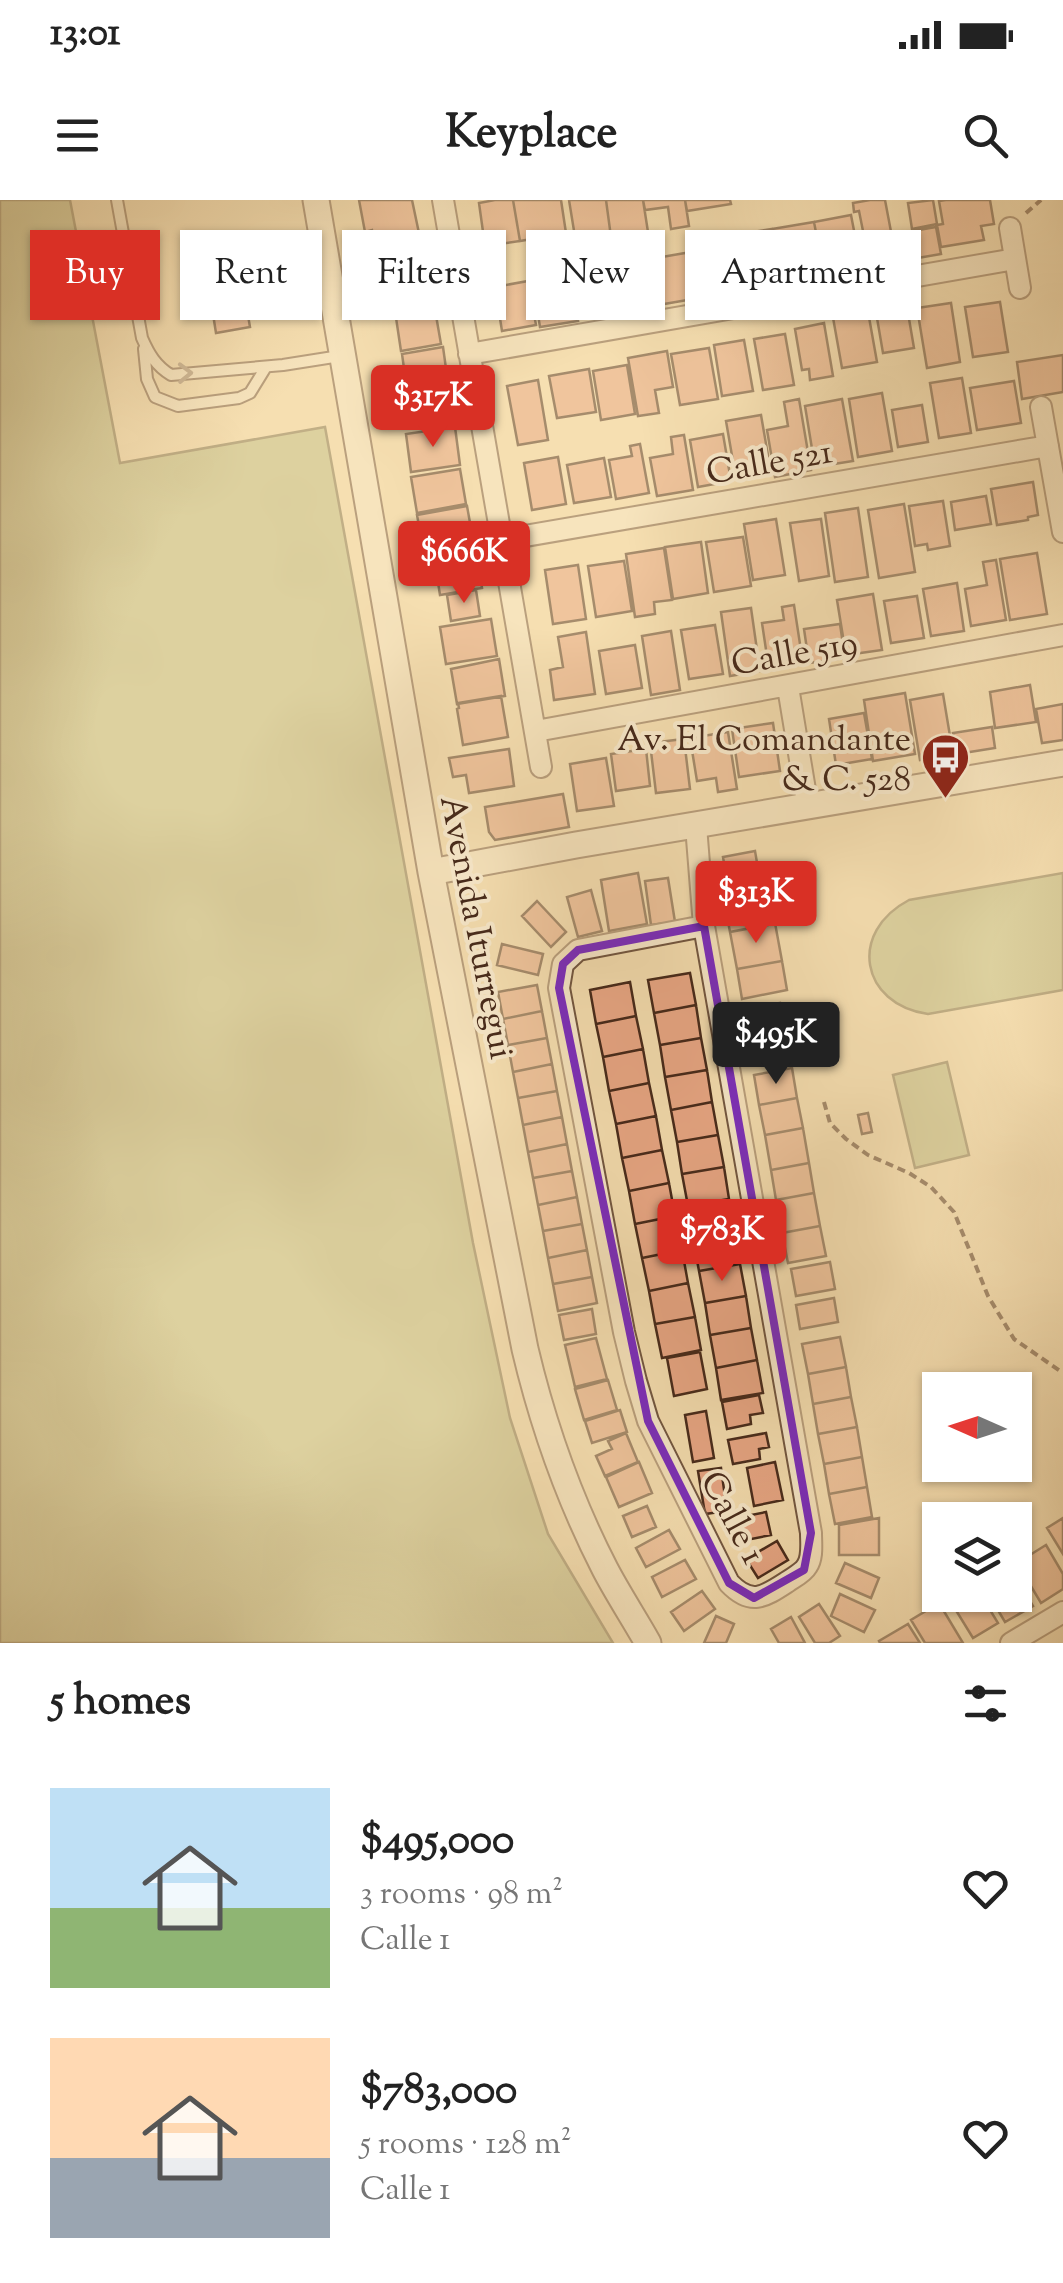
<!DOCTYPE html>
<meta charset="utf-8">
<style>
:root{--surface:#fff;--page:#f2f2f2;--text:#222;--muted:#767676;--accent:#d93025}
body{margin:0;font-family:"Sorts Mill Goudy",serif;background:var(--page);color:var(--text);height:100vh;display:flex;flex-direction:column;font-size:38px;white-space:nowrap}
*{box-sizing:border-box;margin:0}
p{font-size:32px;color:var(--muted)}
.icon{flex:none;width:55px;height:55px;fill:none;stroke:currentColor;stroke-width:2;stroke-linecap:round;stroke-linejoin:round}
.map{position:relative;height:1443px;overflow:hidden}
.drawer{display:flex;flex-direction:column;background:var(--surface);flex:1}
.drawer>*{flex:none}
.top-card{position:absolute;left:30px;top:30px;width:1005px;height:90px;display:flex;gap:20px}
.needle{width:65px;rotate:273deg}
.fabs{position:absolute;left:922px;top:1172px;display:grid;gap:20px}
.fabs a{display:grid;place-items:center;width:110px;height:110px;border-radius:0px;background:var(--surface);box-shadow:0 2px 8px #0004;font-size:50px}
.price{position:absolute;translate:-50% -85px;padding:0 22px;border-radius:10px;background:var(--accent);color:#fff;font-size:32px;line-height:65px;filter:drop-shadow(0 2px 5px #0008)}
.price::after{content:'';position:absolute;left:50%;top:60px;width:30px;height:22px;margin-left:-15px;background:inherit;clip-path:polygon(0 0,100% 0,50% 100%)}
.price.on{background:#222;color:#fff}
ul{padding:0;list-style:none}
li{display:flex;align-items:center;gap:30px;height:250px;padding:0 50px}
li span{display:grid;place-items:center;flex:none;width:280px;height:200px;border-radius:0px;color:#555}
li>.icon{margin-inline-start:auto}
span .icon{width:120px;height:120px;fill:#fffc;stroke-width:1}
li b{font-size:42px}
h2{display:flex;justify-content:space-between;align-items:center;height:120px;padding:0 50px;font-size:42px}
.pill{padding:0 35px;border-radius:0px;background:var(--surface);box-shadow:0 2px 8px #0004;font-size:35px;line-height:90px}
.pill.on{background:var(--accent);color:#fff}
.status{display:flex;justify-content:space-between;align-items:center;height:70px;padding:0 50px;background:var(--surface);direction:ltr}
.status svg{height:28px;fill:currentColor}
header{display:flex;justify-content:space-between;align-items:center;height:130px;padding:0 50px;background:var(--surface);font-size:45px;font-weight:800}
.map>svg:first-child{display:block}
</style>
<div class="status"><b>13:01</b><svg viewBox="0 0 49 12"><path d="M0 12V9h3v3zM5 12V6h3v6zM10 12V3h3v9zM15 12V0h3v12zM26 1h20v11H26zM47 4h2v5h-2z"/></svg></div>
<header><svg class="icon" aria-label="menu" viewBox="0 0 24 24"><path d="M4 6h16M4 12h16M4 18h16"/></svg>Keyplace<svg class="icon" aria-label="search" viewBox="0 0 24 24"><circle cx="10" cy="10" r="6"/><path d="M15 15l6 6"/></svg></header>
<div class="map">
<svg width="1063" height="1443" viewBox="0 0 1063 1443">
<rect width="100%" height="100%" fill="#f6dfb1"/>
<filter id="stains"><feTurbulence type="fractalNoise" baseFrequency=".002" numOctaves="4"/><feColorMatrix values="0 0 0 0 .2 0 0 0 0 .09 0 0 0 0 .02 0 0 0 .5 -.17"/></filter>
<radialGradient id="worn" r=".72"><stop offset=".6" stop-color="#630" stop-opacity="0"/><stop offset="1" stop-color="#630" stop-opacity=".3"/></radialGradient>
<path fill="#bfc18a" stroke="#827552" stroke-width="2.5" d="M 0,0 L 70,0 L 120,263 L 325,227 L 473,1043 L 510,1218 L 548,1334 L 613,1443 L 0,1443 Z
M 1063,673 L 1063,790 L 928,814 C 860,804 848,732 909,700 Z
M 947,862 L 969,955 L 915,968 L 893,875 Z"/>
<path fill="#e9a785" stroke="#46291a" stroke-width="2.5" d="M 359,0 L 412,0 L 424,57 L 379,66 L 372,30 L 365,32 Z
M 495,0 L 513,0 L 520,41 L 485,46 L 479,3 Z
M 513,0 L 561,0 L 566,33 L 520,41 Z
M 569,0 L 606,0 L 611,37 L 576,43 Z
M 606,0 L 643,0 L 648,32 L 611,37 Z
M 643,0 L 685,0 L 689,26 L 671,29 L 668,7 L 645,10 Z
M 685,0 L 730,0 L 731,4 L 687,11 Z
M 870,0 L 885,0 L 896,58 L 864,64 L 861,47 L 866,46 L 859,11 L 854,12 L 853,3 Z
M 933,0 L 937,24 L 912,29 L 908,3 Z
M 946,0 L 990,0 L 994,24 L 981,26 L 984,40 L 941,47 L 937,25 L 943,24 L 939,1 Z
M 851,15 L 861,67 L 824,74 L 814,22 Z
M 814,22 L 824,74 L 781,83 L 772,29 Z
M 936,27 L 941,54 L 906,60 L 901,33 Z
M 772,29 L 781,83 L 739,89 L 732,35 Z
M 718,44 L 722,65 L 735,62 L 739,89 L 703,95 L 694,48 Z
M 691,52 L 699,98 L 664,104 L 656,58 Z
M 567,59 L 578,121 L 540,127 L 530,65 Z
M 641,60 L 643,71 L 653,70 L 658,99 L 623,105 L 616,64 Z
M 239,64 L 250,127 L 216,133 L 206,70 Z
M 427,64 L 433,97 L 392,105 L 386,71 Z
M 613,70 L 620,112 L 584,118 L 577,77 Z
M 528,81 L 536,125 L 502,131 L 495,87 Z
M 1000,102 L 1008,152 L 973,157 L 965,107 Z
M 951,103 L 960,162 L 927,168 L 917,108 Z
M 434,104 L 441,144 L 401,151 L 395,111 Z
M 867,106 L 877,162 L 842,168 L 832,112 Z
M 908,113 L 914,148 L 883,153 L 877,118 Z
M 824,123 L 833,176 L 810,180 L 809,169 L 802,170 L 795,129 Z
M 785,134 L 794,185 L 763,190 L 754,139 Z
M 744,140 L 753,191 L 722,196 L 714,145 Z
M 443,147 L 450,197 L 409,204 L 402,154 Z
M 709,148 L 718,199 L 680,205 L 671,154 Z
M 667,151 L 673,187 L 655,190 L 659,213 L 638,216 L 628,158 Z
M 1063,155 L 1063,192 L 1022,199 L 1017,162 Z
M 627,165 L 635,214 L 601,220 L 593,171 Z
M 589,169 L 596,212 L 557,218 L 549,176 Z
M 962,178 L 971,233 L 939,238 L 930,183 Z
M 538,180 L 548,240 L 518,245 L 507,186 Z
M 1014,181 L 1021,223 L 977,230 L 970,188 Z
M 882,193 L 892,251 L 858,257 L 849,199 Z
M 799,199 L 811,270 L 775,277 L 767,230 L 788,226 L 784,202 Z
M 842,199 L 853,261 L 815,267 L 805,206 Z
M 451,201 L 454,227 L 427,230 L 424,204 Z
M 922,205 L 928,242 L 898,247 L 892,210 Z
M 761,215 L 770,267 L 735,273 L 726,221 Z
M 455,227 L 460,265 L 411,272 L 406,234 Z
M 723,234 L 731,281 L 698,287 L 690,240 Z
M 684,235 L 693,290 L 657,296 L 650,258 L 673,254 L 671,237 Z
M 640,244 L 649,293 L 616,299 L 609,260 L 632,256 L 630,246 Z
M 558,257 L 566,304 L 532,310 L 524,263 Z
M 604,258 L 611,297 L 574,303 L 567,265 Z
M 460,269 L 466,304 L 417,313 L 411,277 Z
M 1033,282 L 1038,315 L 1028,317 L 1028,320 L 997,325 L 991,289 Z
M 986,296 L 991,324 L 955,330 L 951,302 Z
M 943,301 L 950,346 L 928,350 L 927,344 L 915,346 L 909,306 Z
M 904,304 L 915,372 L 879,378 L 868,310 Z
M 467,306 L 474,345 L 424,353 L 417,315 Z
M 858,308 L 868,377 L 835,382 L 825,313 Z
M 776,319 L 785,375 L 753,380 L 744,324 Z
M 821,319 L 829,376 L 799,381 L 790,323 Z
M 743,337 L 751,386 L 714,392 L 706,342 Z
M 701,342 L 708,393 L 673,399 L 665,347 Z
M 476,347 L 482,388 L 440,395 L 437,376 L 422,378 L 419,355 Z
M 664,348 L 672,400 L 654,402 L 655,414 L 635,417 L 626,354 Z
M 1037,353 L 1047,414 L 1010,420 L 1000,359 Z
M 996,360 L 1006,420 L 971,426 L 965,389 L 987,385 L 983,362 Z
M 624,361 L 632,411 L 596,417 L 588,366 Z
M 578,365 L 586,419 L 553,424 L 545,370 Z
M 957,383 L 964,431 L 931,436 L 923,389 Z
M 476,390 L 480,416 L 451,421 L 447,395 Z
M 873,394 L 882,450 L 846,455 L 837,400 Z
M 917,396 L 924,438 L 891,443 L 884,401 Z
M 794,405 L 802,457 L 768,463 L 762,423 L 784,420 L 782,407 Z
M 751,408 L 760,471 L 730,476 L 721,412 Z
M 491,419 L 497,456 L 446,464 L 440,427 Z
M 840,424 L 845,458 L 809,463 L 804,429 Z
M 715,425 L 723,474 L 689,479 L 681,430 Z
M 671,431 L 680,490 L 651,495 L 642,436 Z
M 586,432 L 595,494 L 554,500 L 550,470 L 563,467 L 558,437 Z
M 635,445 L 642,488 L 606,494 L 599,451 Z
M 499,459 L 505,496 L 457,504 L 451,469 Z
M 1030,485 L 1036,522 L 995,528 L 990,492 Z
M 905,493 L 915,554 L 873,561 L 864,500 Z
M 943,494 L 953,554 L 920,560 L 910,500 Z
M 501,496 L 508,537 L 463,545 L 457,509 L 459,508 L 458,503 Z
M 1063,504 L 1063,540 L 1042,543 L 1036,509 Z
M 864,513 L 872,559 L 836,565 L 829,519 Z
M 773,523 L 780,571 L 739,577 L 732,529 Z
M 992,527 L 995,548 L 957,554 L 953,533 Z
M 728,532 L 737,589 L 718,592 L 716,578 L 697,581 L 690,538 Z
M 684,539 L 690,589 L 656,593 L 650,543 Z
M 509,549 L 514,586 L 469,593 L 466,575 L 453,577 L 449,558 Z
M 646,549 L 650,586 L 616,591 L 611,554 Z
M 606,558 L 614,606 L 577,611 L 570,564 Z
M 563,594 L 569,627 L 495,640 L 489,632 L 485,607 Z
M 755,651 L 761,686 L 723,693 L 719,670 L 725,669 L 723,657 Z
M 638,673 L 647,724 L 609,731 L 601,680 Z
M 668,678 L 675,722 L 651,725 L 645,681 Z
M 761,686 L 764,704 L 726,711 L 723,693 Z
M 591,690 L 602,731 L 578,737 L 567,697 Z
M 537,701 L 566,732 L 551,747 L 522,716 Z
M 764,704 L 768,725 L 730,732 L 726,711 Z
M 775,723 L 782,761 L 737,769 L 730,732 Z
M 502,744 L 543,754 L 538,775 L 497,765 Z
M 782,761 L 787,790 L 742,799 L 737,769 Z
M 690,773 L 696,805 L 654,813 L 648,780 Z
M 630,782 L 636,816 L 596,824 L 590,790 Z
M 537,785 L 542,811 L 503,819 L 498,792 Z
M 780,803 L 784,826 L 747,833 L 743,809 Z
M 696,805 L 701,838 L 660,845 L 654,813 Z
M 542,811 L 547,838 L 508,845 L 503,819 Z
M 636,816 L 643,849 L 603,857 L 596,824 Z
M 789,836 L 793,858 L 754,865 L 750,843 Z
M 547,838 L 552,864 L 513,872 L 508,845 Z
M 701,838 L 707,870 L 665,877 L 660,845 Z
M 643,849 L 649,883 L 609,891 L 603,857 Z
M 552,864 L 557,891 L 518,898 L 513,872 Z
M 792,868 L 797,898 L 759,905 L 754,875 Z
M 707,870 L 712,902 L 671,910 L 665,877 Z
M 649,883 L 656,916 L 616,924 L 609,891 Z
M 557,891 L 562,917 L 523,925 L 518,898 Z
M 797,898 L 803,928 L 765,935 L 759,905 Z
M 712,902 L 718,935 L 677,942 L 671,910 Z
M 868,913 L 872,932 L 862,934 L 858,915 Z
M 656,916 L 662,950 L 622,958 L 616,924 Z
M 562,917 L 567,944 L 528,952 L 523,925 Z
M 803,928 L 809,963 L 771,970 L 765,935 Z
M 718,935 L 724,967 L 682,974 L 677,942 Z
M 567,944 L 572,971 L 533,978 L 528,952 Z
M 662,950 L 669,983 L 629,991 L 622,958 Z
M 809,963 L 814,993 L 776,1000 L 771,970 Z
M 724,967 L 729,999 L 688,1006 L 682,974 Z
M 572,971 L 577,997 L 538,1005 L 533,978 Z
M 669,983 L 675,1016 L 635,1024 L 629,991 Z
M 814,993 L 820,1026 L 782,1033 L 776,1000 Z
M 577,997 L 582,1024 L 543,1031 L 538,1005 Z
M 729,999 L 735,1031 L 693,1039 L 688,1006 Z
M 675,1016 L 682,1050 L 642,1058 L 635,1024 Z
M 582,1024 L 587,1050 L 548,1058 L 543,1031 Z
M 820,1026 L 826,1056 L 788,1063 L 782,1033 Z
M 735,1031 L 740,1064 L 699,1071 L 693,1039 Z
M 587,1050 L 592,1077 L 553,1084 L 548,1058 Z
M 682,1050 L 688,1083 L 649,1091 L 642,1058 Z
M 830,1062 L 835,1089 L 796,1096 L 791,1069 Z
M 740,1064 L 746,1096 L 705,1103 L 699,1071 Z
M 592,1077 L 597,1103 L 558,1111 L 553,1084 Z
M 688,1083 L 695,1117 L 655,1124 L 649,1091 Z
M 746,1096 L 751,1128 L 710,1135 L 705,1103 Z
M 834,1098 L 838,1122 L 800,1129 L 796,1105 Z
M 592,1109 L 596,1134 L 564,1140 L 559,1115 Z
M 695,1117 L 701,1150 L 662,1158 L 655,1124 Z
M 751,1128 L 757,1160 L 716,1168 L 710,1135 Z
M 840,1137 L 846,1167 L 808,1174 L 802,1144 Z
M 596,1138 L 607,1179 L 575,1187 L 565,1145 Z
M 700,1152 L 707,1189 L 674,1196 L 667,1158 Z
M 757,1160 L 763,1193 L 721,1200 L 716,1168 Z
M 846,1167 L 851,1197 L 813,1204 L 808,1174 Z
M 608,1180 L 617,1210 L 584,1220 L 575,1189 Z
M 759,1195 L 763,1213 L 750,1215 L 751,1224 L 727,1229 L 722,1202 Z
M 851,1197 L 857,1227 L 818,1234 L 813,1204 Z
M 620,1210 L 627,1232 L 592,1243 L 585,1221 Z
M 706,1211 L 714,1258 L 693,1262 L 685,1215 Z
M 857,1227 L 862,1257 L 824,1264 L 818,1234 Z
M 626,1233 L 638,1262 L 605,1276 L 596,1256 L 612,1249 L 608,1241 Z
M 766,1233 L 769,1247 L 759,1249 L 760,1259 L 733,1264 L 728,1240 Z
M 862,1257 L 867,1287 L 829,1294 L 824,1264 Z
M 639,1262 L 652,1293 L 619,1307 L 606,1277 Z
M 775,1262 L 783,1300 L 754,1306 L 747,1268 Z
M 721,1268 L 727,1311 L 705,1314 L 698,1271 Z
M 867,1287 L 872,1317 L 835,1324 L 829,1294 Z
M 647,1306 L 656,1327 L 632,1337 L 623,1316 Z
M 766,1312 L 771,1335 L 736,1342 L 731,1319 Z
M 879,1318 L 879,1355 L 839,1355 L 839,1325 Z
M 1063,1318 L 1063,1354 L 1047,1328 Z
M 669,1330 L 680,1349 L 646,1367 L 636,1348 Z
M 777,1341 L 788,1360 L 758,1378 L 746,1359 Z
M 1046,1345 L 1063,1374 L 1063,1389 L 1041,1403 L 1017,1363 Z
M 685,1360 L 696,1379 L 662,1397 L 652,1377 Z
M 845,1363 L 879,1378 L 871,1398 L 836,1383 Z
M 1015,1376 L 1033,1406 L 1005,1422 L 989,1395 L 1015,1395 Z
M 702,1391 L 715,1409 L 684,1431 L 671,1412 Z
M 840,1394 L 875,1410 L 864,1432 L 831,1416 Z
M 957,1395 L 981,1395 L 998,1423 L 973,1438 L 949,1399 Z
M 939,1403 L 963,1443 L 925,1443 L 911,1420 Z
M 819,1404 L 840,1436 L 829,1443 L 815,1443 L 799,1417 Z
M 716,1416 L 734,1424 L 726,1443 L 704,1443 Z
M 791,1417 L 805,1443 L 779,1443 L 771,1429 Z
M 908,1424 L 920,1443 L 880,1443 L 879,1441 Z"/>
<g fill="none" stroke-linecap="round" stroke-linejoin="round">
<defs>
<path id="service" d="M 117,0 L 142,138 C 149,154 156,166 171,175 L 283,165 L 340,156
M 144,149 L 147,179 L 155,197 L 178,206 L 239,198 L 250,193 L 266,167"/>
<path id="minor" d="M 443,0 L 541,567
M 1010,28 L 1020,88
M 469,154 L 1015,59
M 1041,207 L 1063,332
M 502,340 L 1048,246
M 788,487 L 808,608
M 536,531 L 1063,435
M 696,626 L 704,726
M 704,726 L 811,1333 C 811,1344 813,1357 807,1366 C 803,1373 794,1377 787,1382 C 764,1397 751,1406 729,1383 L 648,1221 L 636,1181 L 624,1132 L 559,788 L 563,764 L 578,750 Z
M 1011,1443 L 1063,1412"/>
<path id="tertiary" d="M 316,0 L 431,672 L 525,1149 C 543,1225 569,1299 605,1369 C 618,1394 634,1418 648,1443
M 431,672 L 576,645 L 1063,563"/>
</defs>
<use href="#service" stroke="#725640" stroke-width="14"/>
<use href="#minor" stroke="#725640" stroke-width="24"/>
<use href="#tertiary" stroke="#725640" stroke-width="29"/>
<path stroke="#46291a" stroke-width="4" stroke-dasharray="8 5" stroke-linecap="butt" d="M 1026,13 L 1041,0
M 824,902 L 830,923 L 846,939 L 868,955 L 909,973 L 931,987 L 954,1012 L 988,1096 L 1014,1139 L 1063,1173"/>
<use href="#service" stroke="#f9eacc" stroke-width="10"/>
<use href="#minor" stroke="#f9eacc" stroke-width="20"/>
<use href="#tertiary" stroke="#f9eacc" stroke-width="25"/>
</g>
<defs><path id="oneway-chevron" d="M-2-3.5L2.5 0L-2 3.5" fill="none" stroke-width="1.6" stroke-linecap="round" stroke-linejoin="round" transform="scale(2.5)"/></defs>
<use stroke="#a08a73" href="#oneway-chevron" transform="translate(185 173) rotate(-1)"/>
<path d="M0 0H1063V1443H0ZM 704,726 L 811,1333 L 804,1370 L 754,1398 L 729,1383 L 648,1221 L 559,788 L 563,764 L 578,750 Z" fill="#f6dfb1" fill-opacity=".55" fill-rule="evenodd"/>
<path fill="none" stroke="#7b2cbf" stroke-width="8" stroke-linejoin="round" d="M 704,726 L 811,1333 L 804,1370 L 754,1398 L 729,1383 L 648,1221 L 559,788 L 563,764 L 578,750 Z"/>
<defs>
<symbol id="bus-pin" viewBox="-11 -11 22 30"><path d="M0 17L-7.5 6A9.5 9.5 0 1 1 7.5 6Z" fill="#8f2418" stroke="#f9eacc"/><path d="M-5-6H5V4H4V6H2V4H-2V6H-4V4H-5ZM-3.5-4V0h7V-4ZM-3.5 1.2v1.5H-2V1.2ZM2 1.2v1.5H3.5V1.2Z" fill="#fff"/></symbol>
</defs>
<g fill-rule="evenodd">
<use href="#bus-pin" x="918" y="530" width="55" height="75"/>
</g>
<g text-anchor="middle" stroke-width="8" stroke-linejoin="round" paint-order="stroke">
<g font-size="35" fill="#46291a" stroke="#f9eacc">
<text transform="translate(769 261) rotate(-10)" y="12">Calle 521</text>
<text transform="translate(794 452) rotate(-10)" y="12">Calle 519</text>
<text transform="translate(478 727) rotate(79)" y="12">Avenida Iturregui</text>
<text transform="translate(734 1317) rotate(62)" y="12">Calle 1</text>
</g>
<g font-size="35" fill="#46291a" stroke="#f9eacc" text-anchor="end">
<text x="911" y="550">Av. El Comandante<tspan x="911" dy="40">&amp; C. 528</tspan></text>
</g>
</g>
<rect width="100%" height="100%" filter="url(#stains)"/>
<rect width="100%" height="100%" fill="url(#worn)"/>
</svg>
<div class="fabs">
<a><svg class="needle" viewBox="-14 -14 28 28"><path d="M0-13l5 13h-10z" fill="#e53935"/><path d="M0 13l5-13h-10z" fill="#767676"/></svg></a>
<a><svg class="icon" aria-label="layers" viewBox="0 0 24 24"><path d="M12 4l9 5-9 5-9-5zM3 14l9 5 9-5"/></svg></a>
</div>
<b class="price" style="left:433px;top:250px">$317K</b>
<b class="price" style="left:464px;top:406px">$666K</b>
<b class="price" style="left:756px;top:746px">$313K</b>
<b class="price on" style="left:776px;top:887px">$495K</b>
<b class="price" style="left:722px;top:1084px">$783K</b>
<div class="top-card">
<a class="pill on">Buy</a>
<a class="pill">Rent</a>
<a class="pill">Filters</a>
<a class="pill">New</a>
<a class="pill">Apartment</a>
</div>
</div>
<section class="drawer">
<h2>5 homes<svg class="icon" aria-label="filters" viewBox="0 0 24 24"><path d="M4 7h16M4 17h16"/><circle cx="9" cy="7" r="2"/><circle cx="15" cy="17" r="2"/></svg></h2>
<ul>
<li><span style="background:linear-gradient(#bfe0f5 60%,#8fb573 0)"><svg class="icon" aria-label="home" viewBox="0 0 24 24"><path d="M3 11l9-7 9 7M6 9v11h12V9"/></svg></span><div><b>$495,000</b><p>3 rooms · 98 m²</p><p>Calle 1</p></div><svg class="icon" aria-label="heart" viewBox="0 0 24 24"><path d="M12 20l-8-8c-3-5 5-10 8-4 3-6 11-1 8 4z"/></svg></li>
<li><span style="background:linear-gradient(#ffd9b3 60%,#9aa5b1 0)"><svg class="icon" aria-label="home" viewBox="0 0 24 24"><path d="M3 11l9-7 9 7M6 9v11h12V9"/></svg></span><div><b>$783,000</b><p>5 rooms · 128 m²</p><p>Calle 1</p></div><svg class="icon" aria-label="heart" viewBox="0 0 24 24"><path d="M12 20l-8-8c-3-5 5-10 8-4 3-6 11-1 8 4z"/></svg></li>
</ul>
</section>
